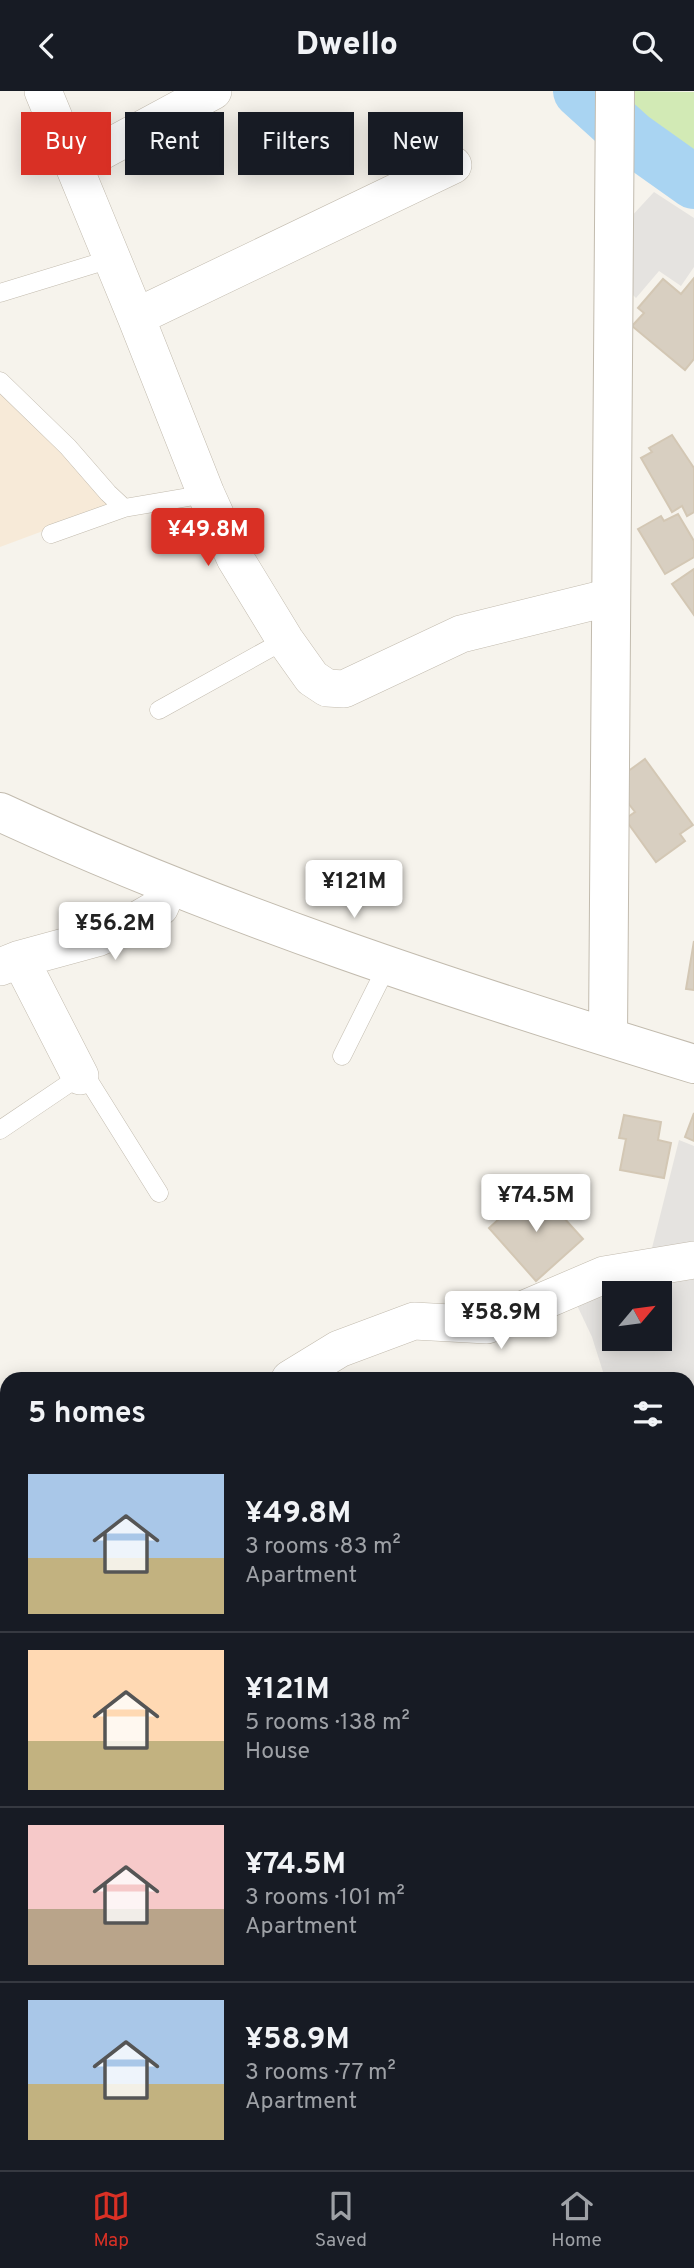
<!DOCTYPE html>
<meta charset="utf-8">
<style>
:root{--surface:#171b24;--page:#20242c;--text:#f1f3f6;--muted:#9ea1a6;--line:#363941;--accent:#d93025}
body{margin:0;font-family:Overpass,sans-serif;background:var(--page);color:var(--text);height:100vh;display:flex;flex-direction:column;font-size:26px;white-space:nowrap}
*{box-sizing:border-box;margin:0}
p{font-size:23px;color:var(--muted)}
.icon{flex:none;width:38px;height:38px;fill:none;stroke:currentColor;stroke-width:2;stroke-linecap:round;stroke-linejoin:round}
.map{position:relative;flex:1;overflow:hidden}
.sheet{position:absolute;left:0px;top:1281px;width:695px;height:798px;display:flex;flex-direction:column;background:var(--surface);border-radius:21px 21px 0 0;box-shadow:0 4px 18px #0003}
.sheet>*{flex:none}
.hud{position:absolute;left:21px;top:21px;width:653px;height:63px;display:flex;gap:14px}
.needle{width:46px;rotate:61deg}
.buttons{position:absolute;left:602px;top:1190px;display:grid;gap:14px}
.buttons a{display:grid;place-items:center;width:70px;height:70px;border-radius:0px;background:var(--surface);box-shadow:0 4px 18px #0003;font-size:35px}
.price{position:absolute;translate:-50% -60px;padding:0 16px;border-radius:7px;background:#fff;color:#222;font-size:23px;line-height:46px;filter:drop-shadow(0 2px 4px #0008)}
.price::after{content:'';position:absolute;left:50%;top:42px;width:21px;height:16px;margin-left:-10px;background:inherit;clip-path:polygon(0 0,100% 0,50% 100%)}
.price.on{background:var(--accent);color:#fff}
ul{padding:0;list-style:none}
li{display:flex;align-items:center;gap:21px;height:175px;padding:0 28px}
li+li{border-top:2px solid var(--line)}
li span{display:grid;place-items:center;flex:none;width:196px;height:140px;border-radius:0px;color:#555}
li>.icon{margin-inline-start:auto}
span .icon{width:84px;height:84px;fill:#fffc;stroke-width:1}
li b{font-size:30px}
h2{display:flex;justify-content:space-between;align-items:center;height:84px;padding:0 28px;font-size:30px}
.pill{padding:0 24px;border-radius:0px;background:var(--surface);box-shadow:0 4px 18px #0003;font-size:24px;line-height:63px}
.pill.on{background:var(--accent);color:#fff}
header{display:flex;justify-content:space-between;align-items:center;height:91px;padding:0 28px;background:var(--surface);font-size:32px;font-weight:800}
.tab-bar{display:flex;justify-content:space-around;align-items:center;height:98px;border-top:2px solid var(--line);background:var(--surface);font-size:19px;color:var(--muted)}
.tab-bar a{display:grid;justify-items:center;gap:4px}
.tab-bar .on{color:var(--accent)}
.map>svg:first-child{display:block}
</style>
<header><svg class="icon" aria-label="back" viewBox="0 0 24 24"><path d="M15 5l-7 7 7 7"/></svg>Dwello<svg class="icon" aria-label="search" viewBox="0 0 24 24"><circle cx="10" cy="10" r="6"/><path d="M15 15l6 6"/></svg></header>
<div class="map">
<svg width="694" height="2079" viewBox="0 0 694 2079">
<rect width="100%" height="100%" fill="#f6f3ec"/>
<path fill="#f7ead8" d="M 0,297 L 113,414 L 0,456 Z"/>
<path fill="#d2eab5" d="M 629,0 L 694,1 L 694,63 L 662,39 L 628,9 Z"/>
<path fill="#e5e3e0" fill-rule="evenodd" d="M 654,101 L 694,127 L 694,176 L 681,195 L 659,180 L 636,207 L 626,197 L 629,128 Z
M 679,1049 L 694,1055 L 694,1158 L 650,1165 Z
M 694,1178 L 694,1345 L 688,1347 L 688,1288 L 601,1288 L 604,1284 L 592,1246 L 574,1208 ZM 614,1202 L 660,1202 L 660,1248 L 614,1248 Z
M 688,1635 L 694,1641 L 694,1698 L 688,1699 Z
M 0,1761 L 7,1761 L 7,1887 L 0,1887 Z
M 115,2072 L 475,2072 L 475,2076 L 115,2078 Z"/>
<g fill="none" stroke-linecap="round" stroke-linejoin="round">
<path stroke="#a9d4f2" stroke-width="54" d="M 580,0 L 632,47 L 694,91"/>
</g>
<path fill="#d8cfc1" stroke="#d3c7b4" stroke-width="2" d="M 694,187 L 694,268 L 685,279 L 632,235 L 644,222 L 638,217 L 663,188 L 681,203 Z
M 672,344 L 694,377 L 694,421 L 687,425 L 682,415 L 672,421 L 641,367 L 652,361 L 649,357 Z
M 678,423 L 694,450 L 694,466 L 665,483 L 638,438 L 661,425 L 664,430 Z
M 694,478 L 694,524 L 672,493 Z
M 645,668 L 693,734 L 680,743 L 685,750 L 656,771 L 625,728 L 635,721 L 625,708 L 627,681 Z
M 694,850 L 694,899 L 686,898 Z
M 694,1022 L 694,1050 L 685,1046 Z
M 624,1024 L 661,1031 L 658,1049 L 671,1052 L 664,1087 L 620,1079 L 626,1048 L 619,1047 Z
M 535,1095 L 583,1148 L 536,1190 L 489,1137 Z
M 0,1708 L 7,1708 L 7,1747 L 3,1747 L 3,1750 L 0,1750 Z
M 72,2073 L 103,2073 L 103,2075 L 112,2075 L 112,2079 L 72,2079 Z"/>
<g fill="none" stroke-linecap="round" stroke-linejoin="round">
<defs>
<path id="service" d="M 0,202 L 111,168
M 0,290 L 68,356 L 108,402 L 124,417
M 51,443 L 124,417 L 206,403
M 159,619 L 285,549
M 342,965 L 388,873
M 0,1039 L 80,985 L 89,990 L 159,1102
M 541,2072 L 547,2079
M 629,2079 L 635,2072"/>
<path id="minor" d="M 43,0 L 136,226 L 206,403 L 235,467 L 285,549 L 312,587 L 327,597 L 344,598 L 461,543 L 611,506
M 74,75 L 213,0
M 136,226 L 453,74
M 20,868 L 80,985
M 0,876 L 20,868 L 97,847 L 134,831 L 160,816 L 169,795
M 290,1288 L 339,1258 L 414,1230 L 487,1234 L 604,1184 L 694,1169
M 0,1334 L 7,1338
M 0,1691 L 7,1691"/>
<path id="tertiary" d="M 0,721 C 223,824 459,901 694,973
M 608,946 L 615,0
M 0,1929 L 7,1929"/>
</defs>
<use href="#service" stroke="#c2bbae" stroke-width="19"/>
<use href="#minor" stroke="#c2bbae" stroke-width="38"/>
<use href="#tertiary" stroke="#c2bbae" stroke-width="40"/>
<use href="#service" stroke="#fff" stroke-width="18"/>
<use href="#minor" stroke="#fff" stroke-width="37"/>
<use href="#tertiary" stroke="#fff" stroke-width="38"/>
</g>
</svg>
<div class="buttons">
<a><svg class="needle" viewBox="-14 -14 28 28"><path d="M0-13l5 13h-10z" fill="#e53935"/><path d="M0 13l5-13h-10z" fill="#9ea1a6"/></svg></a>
</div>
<b class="price on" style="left:208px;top:477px">¥49.8M</b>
<b class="price" style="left:354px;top:829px">¥121M</b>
<b class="price" style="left:115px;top:871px">¥56.2M</b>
<b class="price" style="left:536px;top:1143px">¥74.5M</b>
<b class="price" style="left:501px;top:1260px">¥58.9M</b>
<div class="hud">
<a class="pill on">Buy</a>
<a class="pill">Rent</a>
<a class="pill">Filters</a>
<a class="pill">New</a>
</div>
<section class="sheet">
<h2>5 homes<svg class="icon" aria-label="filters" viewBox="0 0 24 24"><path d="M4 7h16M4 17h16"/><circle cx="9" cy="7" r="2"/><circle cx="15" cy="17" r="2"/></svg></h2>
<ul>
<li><span style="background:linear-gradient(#a9c7e8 60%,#c2b280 0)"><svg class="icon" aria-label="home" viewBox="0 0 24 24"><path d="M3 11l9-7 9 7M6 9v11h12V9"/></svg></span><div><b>¥49.8M</b><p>3 rooms · 83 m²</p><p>Apartment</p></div></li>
<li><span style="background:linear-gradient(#ffd9b3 65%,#c2b280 0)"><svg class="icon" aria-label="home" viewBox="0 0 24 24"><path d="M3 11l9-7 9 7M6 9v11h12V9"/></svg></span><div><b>¥121M</b><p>5 rooms · 138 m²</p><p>House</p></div></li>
<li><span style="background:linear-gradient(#f6c9c9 60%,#b9a48a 0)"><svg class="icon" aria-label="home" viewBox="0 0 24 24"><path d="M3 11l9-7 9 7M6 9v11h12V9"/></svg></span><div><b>¥74.5M</b><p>3 rooms · 101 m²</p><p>Apartment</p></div></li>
<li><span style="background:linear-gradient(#a9c7e8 60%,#c2b280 0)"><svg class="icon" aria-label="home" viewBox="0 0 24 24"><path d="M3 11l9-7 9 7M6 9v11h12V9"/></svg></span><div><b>¥58.9M</b><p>3 rooms · 77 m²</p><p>Apartment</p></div></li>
</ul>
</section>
</div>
<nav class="tab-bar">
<a class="on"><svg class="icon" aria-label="map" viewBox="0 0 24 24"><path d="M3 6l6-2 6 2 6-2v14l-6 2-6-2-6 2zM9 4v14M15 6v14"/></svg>Map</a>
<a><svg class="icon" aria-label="saved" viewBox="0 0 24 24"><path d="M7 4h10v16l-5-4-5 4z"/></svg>Saved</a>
<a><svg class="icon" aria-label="home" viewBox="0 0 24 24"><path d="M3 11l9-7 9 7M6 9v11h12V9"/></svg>Home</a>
</nav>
